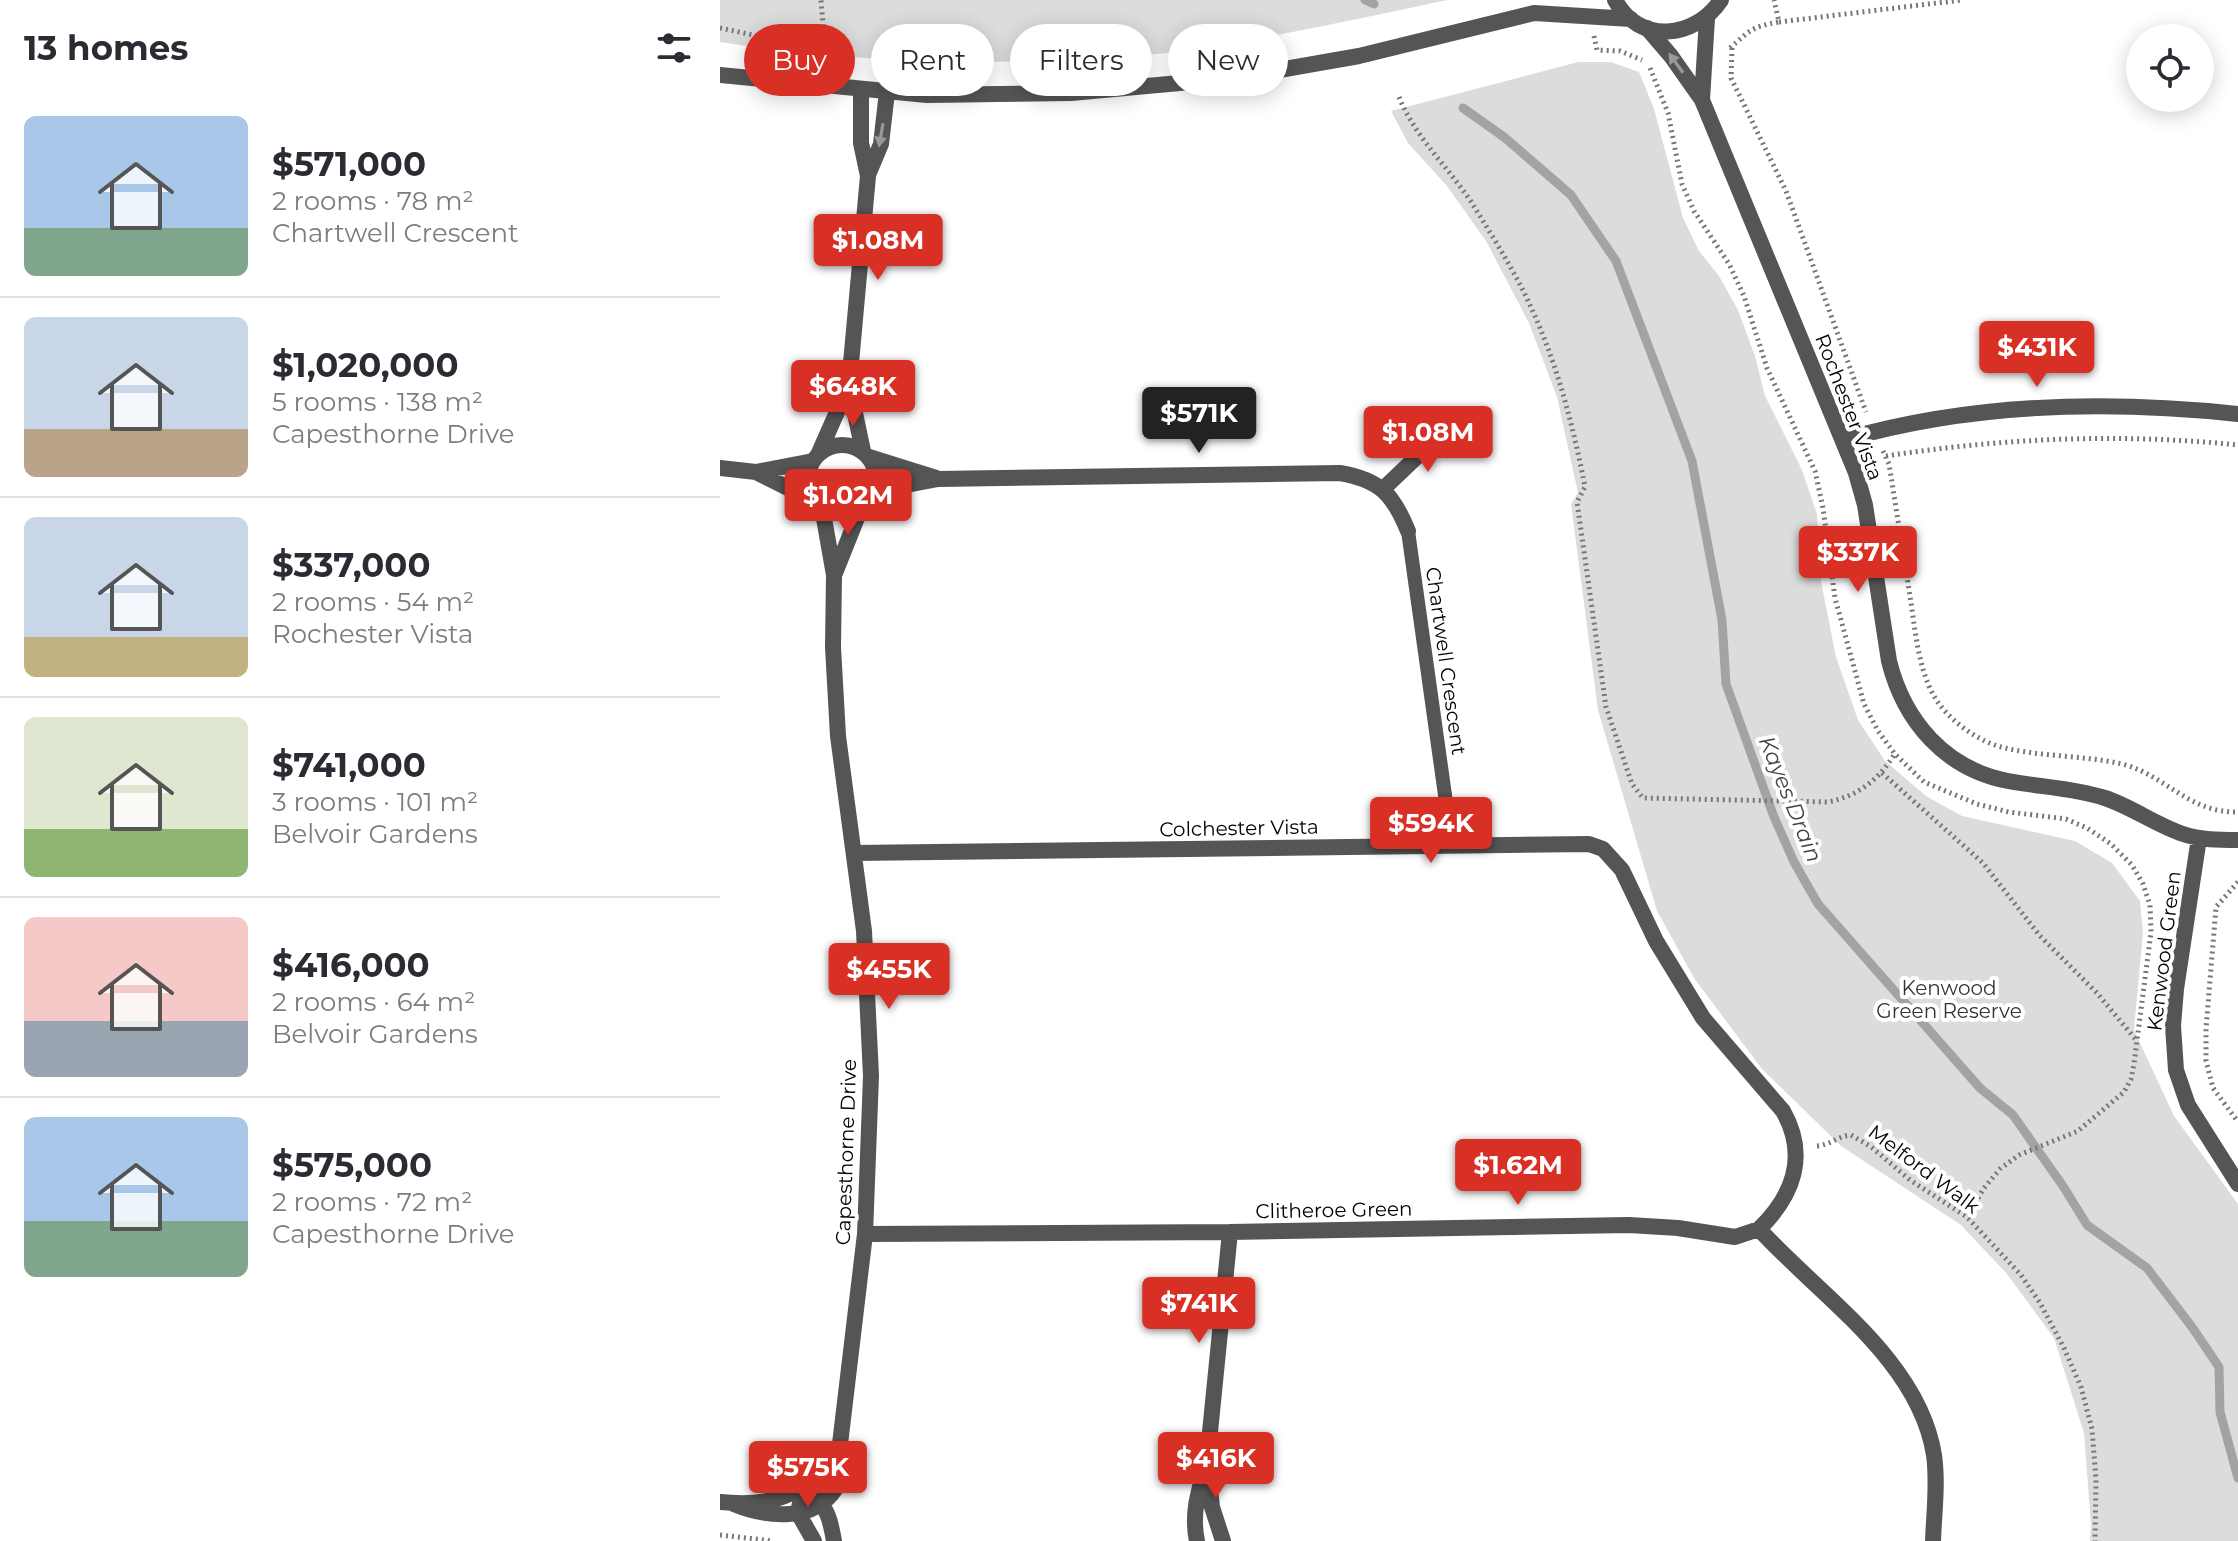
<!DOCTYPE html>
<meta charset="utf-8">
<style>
:root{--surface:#fff;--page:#f2f2f3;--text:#2b2b33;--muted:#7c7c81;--line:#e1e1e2;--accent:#d93025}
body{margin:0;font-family:Montserrat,sans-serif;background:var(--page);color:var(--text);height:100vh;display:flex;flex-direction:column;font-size:30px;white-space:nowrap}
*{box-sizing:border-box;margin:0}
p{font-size:26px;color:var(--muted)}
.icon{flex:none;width:44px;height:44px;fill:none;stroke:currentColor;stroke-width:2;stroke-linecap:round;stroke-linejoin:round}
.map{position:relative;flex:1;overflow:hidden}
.panel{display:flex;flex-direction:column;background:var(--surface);width:720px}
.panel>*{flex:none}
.top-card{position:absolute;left:24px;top:24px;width:760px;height:72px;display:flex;gap:16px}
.tools{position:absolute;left:1406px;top:24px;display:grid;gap:16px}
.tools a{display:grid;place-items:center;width:88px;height:88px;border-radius:50%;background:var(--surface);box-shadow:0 4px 20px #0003;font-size:40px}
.price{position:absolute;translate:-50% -68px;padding:0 18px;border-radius:8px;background:var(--accent);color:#fff;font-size:26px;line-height:52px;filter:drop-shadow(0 2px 4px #0008)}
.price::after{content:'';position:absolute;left:50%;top:48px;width:24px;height:18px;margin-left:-12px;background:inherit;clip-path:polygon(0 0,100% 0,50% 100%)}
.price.active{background:#222;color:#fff}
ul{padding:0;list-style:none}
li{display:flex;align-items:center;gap:24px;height:200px;padding:0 24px}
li+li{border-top:2px solid var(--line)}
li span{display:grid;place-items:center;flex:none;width:224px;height:160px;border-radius:12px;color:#555}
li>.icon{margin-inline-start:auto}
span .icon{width:96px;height:96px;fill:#fffc;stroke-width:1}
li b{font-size:34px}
h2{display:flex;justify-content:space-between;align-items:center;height:96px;padding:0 24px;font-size:34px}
.chip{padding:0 28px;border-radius:36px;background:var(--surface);box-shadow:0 4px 20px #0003;font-size:28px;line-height:72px}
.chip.active{background:var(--accent);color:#fff}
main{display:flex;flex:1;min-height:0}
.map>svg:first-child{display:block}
</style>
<main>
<section class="panel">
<h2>13 homes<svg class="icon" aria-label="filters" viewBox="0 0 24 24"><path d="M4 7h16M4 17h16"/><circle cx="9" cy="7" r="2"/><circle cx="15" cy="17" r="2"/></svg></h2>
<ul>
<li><span style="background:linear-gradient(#a9c7e8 70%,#7fa58c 0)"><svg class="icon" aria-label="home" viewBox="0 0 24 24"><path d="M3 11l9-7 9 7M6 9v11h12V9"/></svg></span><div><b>$571,000</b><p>2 rooms · 78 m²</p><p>Chartwell Crescent</p></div></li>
<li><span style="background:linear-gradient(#c9d6e8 70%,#b9a48a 0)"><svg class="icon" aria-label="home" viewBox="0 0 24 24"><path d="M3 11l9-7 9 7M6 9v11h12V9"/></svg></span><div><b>$1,020,000</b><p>5 rooms · 138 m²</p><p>Capesthorne Drive</p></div></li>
<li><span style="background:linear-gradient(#c9d6e8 75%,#c2b280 0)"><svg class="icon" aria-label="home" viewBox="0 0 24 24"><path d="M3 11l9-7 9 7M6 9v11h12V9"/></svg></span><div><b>$337,000</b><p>2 rooms · 54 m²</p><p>Rochester Vista</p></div></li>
<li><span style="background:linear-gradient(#dfe7d0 70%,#8fb573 0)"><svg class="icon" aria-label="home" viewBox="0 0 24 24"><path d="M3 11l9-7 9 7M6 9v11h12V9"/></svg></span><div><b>$741,000</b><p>3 rooms · 101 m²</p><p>Belvoir Gardens</p></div></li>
<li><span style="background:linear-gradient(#f6c9c9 65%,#9aa5b1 0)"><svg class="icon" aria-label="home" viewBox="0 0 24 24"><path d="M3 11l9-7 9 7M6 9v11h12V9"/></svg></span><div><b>$416,000</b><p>2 rooms · 64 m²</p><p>Belvoir Gardens</p></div></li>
<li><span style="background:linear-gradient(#a9c7e8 65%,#7fa58c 0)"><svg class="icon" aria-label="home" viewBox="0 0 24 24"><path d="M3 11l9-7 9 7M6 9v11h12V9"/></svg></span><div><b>$575,000</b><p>2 rooms · 72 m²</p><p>Capesthorne Drive</p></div></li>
</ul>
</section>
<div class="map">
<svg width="1518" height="1541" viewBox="0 0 1518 1541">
<rect width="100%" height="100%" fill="#fff"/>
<path fill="#dcdcdc" d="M 0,0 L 727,0 C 634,20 541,40 447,53 C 421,56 394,56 368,58 C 246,66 122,61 0,42 Z
M 858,62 L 891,62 L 919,72 L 934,109 L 963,218 L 979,251 L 999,276 L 1018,310 L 1035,356 L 1045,396 L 1082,470 L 1097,514 L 1101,581 L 1116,657 L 1138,720 L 1165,761 L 1206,796 L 1242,816 L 1355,841 L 1392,863 L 1420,901 L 1423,932 L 1414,1030 L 1454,1116 L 1518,1204 L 1518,1541 L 1370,1541 L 1371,1524 L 1364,1433 L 1334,1338 L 1287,1274 L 1241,1225 L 1121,1146 L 1042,1069 L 974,978 L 937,911 L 878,710 L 851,504 L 858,493 L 837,397 L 809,323 L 766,241 L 727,186 L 688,143 L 671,111 Z"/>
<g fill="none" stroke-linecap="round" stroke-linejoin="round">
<path stroke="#a3a3a3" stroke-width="9" d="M 645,0 L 654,4
M 743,108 L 784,137 L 851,195 L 896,261 L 972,461 L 1002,620 L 1006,684 L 1054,817 L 1074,862 L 1098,904 L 1260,1088 L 1293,1115 L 1343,1186 L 1367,1225 L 1427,1268 L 1472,1327 L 1499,1367 L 1500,1412 L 1518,1478"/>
<path stroke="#777" stroke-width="5" stroke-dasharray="2 4" stroke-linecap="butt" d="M 1059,22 L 1242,0
M 0,28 L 85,46 L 92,37 L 104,36 L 101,0
M 874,36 L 877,50 L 900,51 L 922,60
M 1010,48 C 1030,31 1030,27 1059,22 L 1054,0
M 1012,48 L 1011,78 L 1066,191 L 1146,412
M 930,68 L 948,113 L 962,184 L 974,211 L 1009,264 L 1024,296 L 1047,368 L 1095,471 L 1103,508 L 1115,598 L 1144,704 L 1158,731 L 1175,754 L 1204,782 L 1257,804 L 1289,812 L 1346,819 L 1367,828 L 1391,844 L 1412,865 L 1423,884 L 1430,905 L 1431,932 L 1414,1064 L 1411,1079 L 1404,1092 L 1358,1131 L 1299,1155 L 1280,1169 L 1264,1188 L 1247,1217
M 679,97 C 695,137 728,167 752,203 C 772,236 794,270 810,305 C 837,363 853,425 865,487 L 857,502 L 886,707 L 912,784 L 923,798 L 1108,802 C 1138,796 1158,780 1174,755
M 1163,451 L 1169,464 C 1176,508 1183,552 1190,596 C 1195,628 1198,668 1214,696 C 1227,719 1256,740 1281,747 C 1320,757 1362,755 1402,764 C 1446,775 1468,813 1518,812
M 1166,456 C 1283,438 1401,433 1518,445
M 1162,773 L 1263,863 L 1320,936 L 1377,993 L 1417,1041
M 1518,882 L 1496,907 L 1486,1029 L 1486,1061 L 1493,1088 L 1518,1122
M 1097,1146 C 1110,1145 1118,1136 1131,1135 L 1150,1146 L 1190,1180 L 1247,1217 L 1301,1275 L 1320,1303 L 1344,1348 L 1361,1387 L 1372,1429 L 1376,1480 L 1375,1541
M 0,1535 L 53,1541"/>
<path stroke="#555" stroke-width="14" d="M 688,531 L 732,845"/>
<path stroke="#555" stroke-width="16" d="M 927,28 L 951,56 L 982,100 L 1136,473 L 1145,505 L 1169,661 C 1184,721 1225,769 1288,781 C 1320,787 1353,788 1385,798 C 1412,807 1436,825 1463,834 C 1481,840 1499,840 1518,840
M 141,91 L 141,143 L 148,176 L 129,385 L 143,451
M 982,100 L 987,18
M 148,175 L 161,144 L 167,92
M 1123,440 C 1250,403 1387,400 1518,414
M88 479a34 34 0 1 1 68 0a34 34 0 1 1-68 0Z
M 98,455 L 129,385
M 149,457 L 216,478
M 0,468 L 36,472 L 96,502
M 36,472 L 93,461
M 663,489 L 725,430
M 155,491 L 218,479 L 620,473 C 660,480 673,494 688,531
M 115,573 L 141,508
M 1479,838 L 1456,989 L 1453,1026 L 1456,1070 L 1468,1105 L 1518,1184
M 134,853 L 869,844 L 883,849 L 902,870 L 936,941 L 983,1018 L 1063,1111 C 1088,1155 1074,1195 1039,1229
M 145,1234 L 510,1232 L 909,1225 L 958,1228 L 1015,1237 L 1039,1229 C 1100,1296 1199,1360 1214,1455 C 1218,1483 1214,1513 1213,1541
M 488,1471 L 492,1507 L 503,1541
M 93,1497 C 108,1506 111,1524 114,1541
M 0,1502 C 58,1508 90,1493 120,1444
M 80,1503 L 78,1513 L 94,1541
M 14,1504 C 46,1517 94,1523 116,1488 C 124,1475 121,1458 120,1444 L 145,1234 L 151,1076 L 144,931 L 118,736 L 113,647 L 114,575 L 102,507
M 477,1541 C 471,1513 479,1489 487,1462 L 510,1232"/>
<path stroke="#555" stroke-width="16" d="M 895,0 C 919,45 975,39 1001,0
M 0,75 L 207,95 L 351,93 L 503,79 L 565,69 L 639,56 L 814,13 L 911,19"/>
</g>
<defs><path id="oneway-solid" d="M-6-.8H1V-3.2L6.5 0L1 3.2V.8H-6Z" transform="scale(2)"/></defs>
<g fill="#999">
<use href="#oneway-solid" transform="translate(956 63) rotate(-126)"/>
<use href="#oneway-solid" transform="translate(161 135) rotate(100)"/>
</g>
<g text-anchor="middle" stroke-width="8" stroke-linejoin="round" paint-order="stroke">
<g font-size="20" fill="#000" stroke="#fff">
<text transform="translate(1129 407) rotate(69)" y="7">Rochester Vista</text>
<text transform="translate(726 661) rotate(82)" y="7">Chartwell Crescent</text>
<text transform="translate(519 828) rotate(-1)" y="7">Colchester Vista</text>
<text transform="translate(1444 951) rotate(-83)" y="7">Kenwood Green</text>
<text transform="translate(126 1152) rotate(-88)" y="7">Capesthorne Drive</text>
<text transform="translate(1204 1169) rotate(37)" y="7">Melford Walk</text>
<text transform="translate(614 1210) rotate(-1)" y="7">Clitheroe Green</text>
</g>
<g font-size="20" fill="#333" stroke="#fff">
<text x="1229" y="995">Kenwood<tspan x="1229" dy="23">Green Reserve</tspan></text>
</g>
<g font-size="22" font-style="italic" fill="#444" stroke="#fff">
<text transform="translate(1071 799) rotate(68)" y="8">Kayes Drain</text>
</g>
</g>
</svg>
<div class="tools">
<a><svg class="icon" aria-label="locate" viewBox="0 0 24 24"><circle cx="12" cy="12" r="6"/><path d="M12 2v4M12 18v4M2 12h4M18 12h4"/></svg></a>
</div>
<b class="price" style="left:158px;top:282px">$1.08M</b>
<b class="price" style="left:1317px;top:389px">$431K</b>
<b class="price" style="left:133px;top:428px">$648K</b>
<b class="price active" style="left:479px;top:455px">$571K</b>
<b class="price" style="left:708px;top:474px">$1.08M</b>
<b class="price" style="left:128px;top:537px">$1.02M</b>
<b class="price" style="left:1138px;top:594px">$337K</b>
<b class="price" style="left:711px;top:865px">$594K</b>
<b class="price" style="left:169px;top:1011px">$455K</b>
<b class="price" style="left:798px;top:1207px">$1.62M</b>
<b class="price" style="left:479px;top:1345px">$741K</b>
<b class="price" style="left:496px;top:1500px">$416K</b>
<b class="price" style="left:88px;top:1509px">$575K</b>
<div class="top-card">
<a class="chip active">Buy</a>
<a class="chip">Rent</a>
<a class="chip">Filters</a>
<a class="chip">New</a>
</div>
</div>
</main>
